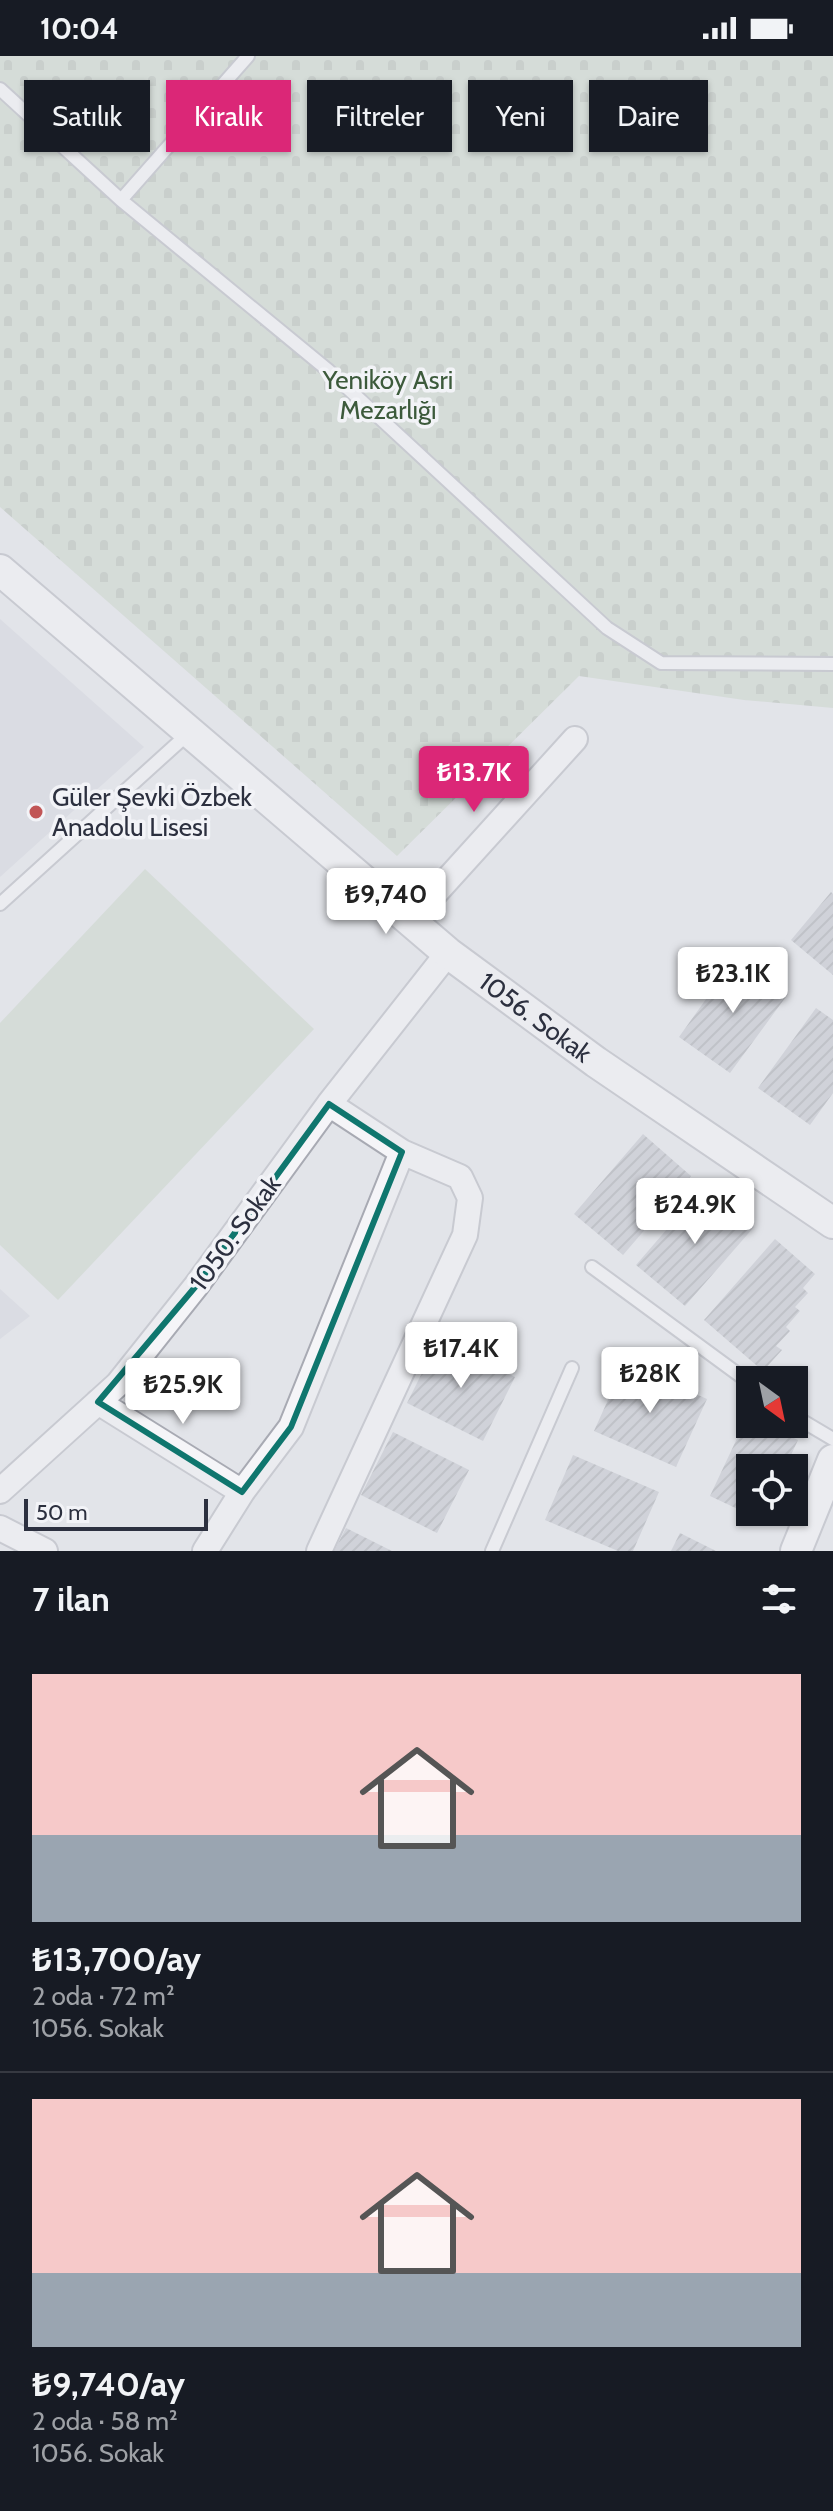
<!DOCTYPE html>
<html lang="tr">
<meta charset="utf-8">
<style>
:root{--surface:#171b24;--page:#242831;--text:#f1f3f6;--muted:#9ea1a6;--line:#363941;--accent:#db2777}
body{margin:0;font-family:Cabin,sans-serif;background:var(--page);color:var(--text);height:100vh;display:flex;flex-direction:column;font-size:30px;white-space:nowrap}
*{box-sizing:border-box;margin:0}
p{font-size:26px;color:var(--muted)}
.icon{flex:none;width:44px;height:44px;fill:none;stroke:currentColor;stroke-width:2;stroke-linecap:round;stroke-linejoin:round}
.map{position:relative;height:1495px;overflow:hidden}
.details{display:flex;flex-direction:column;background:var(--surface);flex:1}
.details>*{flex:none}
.hud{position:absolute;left:24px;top:24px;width:786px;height:72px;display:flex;gap:16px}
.needle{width:52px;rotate:147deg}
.buttons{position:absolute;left:736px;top:1310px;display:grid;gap:16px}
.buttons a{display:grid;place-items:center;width:72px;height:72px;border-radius:0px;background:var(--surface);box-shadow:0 2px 6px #0004;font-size:40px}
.scale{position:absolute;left:24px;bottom:20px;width:184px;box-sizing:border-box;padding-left:8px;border:4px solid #2c303f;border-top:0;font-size:22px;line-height:28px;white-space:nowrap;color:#2c303f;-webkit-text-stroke:6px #f2f3f7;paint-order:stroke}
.price{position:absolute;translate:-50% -68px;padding:0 18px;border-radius:8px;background:#fff;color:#222;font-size:26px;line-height:52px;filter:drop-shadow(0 2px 4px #0008)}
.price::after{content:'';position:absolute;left:50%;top:48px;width:24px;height:18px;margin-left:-12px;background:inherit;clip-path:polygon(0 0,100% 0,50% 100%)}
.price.on{background:var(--accent);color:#fff}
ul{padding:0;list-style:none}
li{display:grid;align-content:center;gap:16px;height:424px;padding:0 32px}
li+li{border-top:2px solid var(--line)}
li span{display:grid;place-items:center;height:248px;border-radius:0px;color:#555}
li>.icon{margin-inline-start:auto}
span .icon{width:144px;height:144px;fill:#fffc;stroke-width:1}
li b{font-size:34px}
h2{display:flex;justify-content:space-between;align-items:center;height:96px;padding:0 32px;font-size:34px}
.chip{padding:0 28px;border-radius:0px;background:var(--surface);box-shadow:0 2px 6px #0004;font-size:28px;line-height:72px}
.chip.on{background:var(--accent);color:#fff}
.status{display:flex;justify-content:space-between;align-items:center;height:56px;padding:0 40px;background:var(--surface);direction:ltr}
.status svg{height:22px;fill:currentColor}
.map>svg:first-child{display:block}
</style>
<div class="status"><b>10:04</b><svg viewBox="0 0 49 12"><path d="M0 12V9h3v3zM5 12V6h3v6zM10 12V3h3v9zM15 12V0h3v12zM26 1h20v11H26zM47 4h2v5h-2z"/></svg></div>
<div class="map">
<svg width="833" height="1495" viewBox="0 0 833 1495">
<defs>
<pattern id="cemetery-stones" width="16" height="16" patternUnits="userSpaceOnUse" patternTransform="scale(2)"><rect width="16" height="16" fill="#c6d2c4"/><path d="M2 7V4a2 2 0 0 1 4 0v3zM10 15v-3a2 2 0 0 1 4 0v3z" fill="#aab5a9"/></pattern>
<pattern id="building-hatch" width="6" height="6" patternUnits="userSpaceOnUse" patternTransform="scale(2)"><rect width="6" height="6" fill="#babdc5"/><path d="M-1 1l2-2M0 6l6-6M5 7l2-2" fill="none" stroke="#979aa1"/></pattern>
</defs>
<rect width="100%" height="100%" fill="#e2e4e9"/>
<path fill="#d1d3db" d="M 0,563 L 144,691 L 0,821 Z
M 0,1233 L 30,1260 L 0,1283 Z"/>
<path fill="url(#cemetery-stones)" d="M 0,0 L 833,0 L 833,652 L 744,644 L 579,620 L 397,800 L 0,451 Z"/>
<path fill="#c6d2c4" d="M 145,813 L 314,973 L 58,1244 L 0,1189 L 0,967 Z"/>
<path fill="url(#building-hatch)" d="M 831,836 L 833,838 L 833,919 L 791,884 Z
M 736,901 L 788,938 L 730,1017 L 679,981 Z
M 816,952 L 833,964 L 833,1037 L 810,1069 L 758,1032 Z
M 643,1078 L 691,1120 L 623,1199 L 574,1158 Z
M 705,1129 L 754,1171 L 685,1250 L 636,1209 Z
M 775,1183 L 815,1218 L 803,1232 L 808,1237 L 795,1251 L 800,1255 L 786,1271 L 790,1275 L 776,1290 L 782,1294 L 763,1315 L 704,1264 Z
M 439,1283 L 515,1321 L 483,1385 L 407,1347 Z
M 625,1306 L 707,1343 L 676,1411 L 594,1375 Z
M 747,1361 L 750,1362 L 750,1368 L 763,1368 L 798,1384 L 785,1412 L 750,1412 L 750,1456 L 765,1456 L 761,1464 L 710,1440 Z
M 393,1376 L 469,1414 L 437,1477 L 361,1439 Z
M 573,1399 L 659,1436 L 633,1495 L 618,1495 L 545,1464 Z
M 346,1472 L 392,1495 L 334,1495 Z
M 680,1477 L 716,1495 L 671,1495 Z"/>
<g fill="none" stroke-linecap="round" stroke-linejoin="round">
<defs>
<path id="service" d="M 0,33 L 121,144 L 329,315 L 607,572 L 661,607 L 833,608
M 121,144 L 248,0
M 0,848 L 190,676
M 592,1211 L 750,1327
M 794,1360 L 833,1383
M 492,1495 L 572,1312"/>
<path id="minor" d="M 410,865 L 575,683
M 98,1346 L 242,1436
M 0,1435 L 118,1328 L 196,1230 L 329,1048 L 448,897
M 0,1472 L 45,1495
M 205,1495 L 242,1436 L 291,1371 L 402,1096
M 319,1495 L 465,1179 L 470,1142 L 460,1121 L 402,1096 L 329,1048"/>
<g id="tertiary">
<path id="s1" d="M 0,514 L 448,897 L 596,1006 L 833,1167"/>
<path d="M 796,1495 L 833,1404"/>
</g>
</defs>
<use href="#service" stroke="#a8aab3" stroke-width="16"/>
<use href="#minor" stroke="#a8aab3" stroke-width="28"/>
<use href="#tertiary" stroke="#a8aab3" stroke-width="34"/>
<use href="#service" stroke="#f5f5f8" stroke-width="12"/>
<use href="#minor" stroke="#f5f5f8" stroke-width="24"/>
<use href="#tertiary" stroke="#f5f5f8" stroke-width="30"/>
</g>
<path d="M0 0H833V1495H0ZM 329,1048 L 402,1096 L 291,1371 L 242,1436 L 98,1346 L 196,1230 Z" fill="#e2e4e9" fill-opacity=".55" fill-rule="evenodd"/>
<path fill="none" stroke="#0f766e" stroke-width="6" stroke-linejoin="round" d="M 329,1048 L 402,1096 L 291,1371 L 242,1436 L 98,1346 L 196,1230 Z"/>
<circle fill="#c15556" stroke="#f2f3f7" stroke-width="3" cx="36" cy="756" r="8"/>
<g text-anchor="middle" stroke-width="7" stroke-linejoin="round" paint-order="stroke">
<g font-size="26" fill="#3c5a3b" stroke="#f2f3f7">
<text x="388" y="333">Yeniköy Asri<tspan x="388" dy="30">Mezarlığı</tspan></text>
</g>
<g font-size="26" fill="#2c303f" stroke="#f2f3f7" text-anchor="start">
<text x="52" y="750">Güler Şevki Özbek<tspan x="52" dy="30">Anadolu Lisesi</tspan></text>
</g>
<g font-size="26" fill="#2c303f" stroke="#f2f3f7">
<text dy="9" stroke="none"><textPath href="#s1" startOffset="698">1056. Sokak</textPath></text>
<text transform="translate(235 1177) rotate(-54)" y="9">1050. Sokak</text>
</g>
</g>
</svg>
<div class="buttons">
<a><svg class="needle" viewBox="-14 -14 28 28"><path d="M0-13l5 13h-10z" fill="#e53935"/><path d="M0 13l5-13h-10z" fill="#9ea1a6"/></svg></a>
<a><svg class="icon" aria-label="locate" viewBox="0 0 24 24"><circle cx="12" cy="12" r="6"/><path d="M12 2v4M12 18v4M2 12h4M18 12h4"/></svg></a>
</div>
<div class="scale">50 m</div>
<b class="price on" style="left:474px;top:758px">₺13.7K</b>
<b class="price" style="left:386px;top:880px">₺9,740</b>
<b class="price" style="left:733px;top:959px">₺23.1K</b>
<b class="price" style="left:695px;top:1190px">₺24.9K</b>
<b class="price" style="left:461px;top:1334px">₺17.4K</b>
<b class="price" style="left:650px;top:1359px">₺28K</b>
<b class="price" style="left:183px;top:1370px">₺25.9K</b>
<div class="hud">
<a class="chip">Satılık</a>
<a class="chip on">Kiralık</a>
<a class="chip">Filtreler</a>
<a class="chip">Yeni</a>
<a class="chip">Daire</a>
</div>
</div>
<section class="details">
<h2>7 ilan<svg class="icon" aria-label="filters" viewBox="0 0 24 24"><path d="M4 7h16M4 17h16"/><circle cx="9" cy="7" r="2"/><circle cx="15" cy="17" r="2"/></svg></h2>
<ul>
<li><span style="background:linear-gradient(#f6c9c9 65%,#9aa5b1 0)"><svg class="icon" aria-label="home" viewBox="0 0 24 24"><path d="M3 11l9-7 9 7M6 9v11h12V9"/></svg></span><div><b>₺13,700/ay</b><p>2 oda · 72 m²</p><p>1056. Sokak</p></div></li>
<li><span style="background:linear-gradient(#f6c9c9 70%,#9aa5b1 0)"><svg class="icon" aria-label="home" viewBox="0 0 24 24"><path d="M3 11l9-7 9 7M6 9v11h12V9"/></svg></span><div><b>₺9,740/ay</b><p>2 oda · 58 m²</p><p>1056. Sokak</p></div></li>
</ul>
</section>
